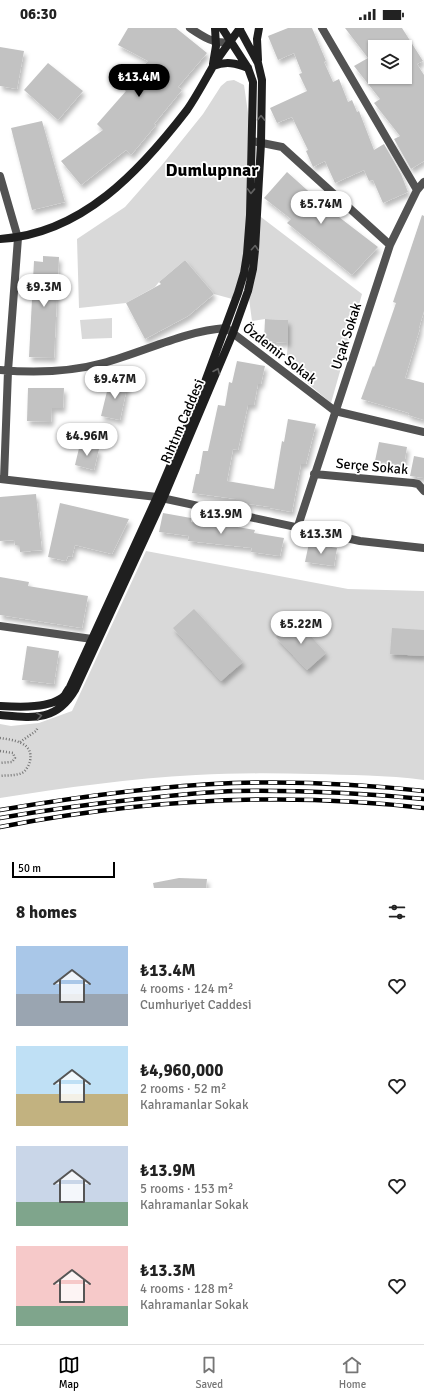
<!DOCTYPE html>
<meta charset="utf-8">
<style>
:root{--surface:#fff;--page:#f2f2f2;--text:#222;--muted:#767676;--line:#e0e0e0;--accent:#000}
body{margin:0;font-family:Signika,sans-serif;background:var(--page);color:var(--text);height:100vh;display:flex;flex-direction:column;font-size:15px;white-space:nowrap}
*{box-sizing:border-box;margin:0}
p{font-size:13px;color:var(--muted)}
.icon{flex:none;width:22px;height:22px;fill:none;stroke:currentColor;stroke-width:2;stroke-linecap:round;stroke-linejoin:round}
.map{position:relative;height:860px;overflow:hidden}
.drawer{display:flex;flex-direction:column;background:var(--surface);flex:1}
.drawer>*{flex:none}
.tools{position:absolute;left:368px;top:12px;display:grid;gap:8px}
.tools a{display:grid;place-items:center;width:44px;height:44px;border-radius:0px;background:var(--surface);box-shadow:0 1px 3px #0004;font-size:20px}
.scale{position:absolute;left:12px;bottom:10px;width:103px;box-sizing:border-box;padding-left:4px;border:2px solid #000;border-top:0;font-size:11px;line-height:14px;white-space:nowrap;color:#000;-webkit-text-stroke:3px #fff;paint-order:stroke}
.price{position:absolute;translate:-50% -34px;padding:0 9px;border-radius:14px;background:#fff;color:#222;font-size:13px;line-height:26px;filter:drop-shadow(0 1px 2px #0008)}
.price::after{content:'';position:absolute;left:50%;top:24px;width:12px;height:9px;margin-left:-6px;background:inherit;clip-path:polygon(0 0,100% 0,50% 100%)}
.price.selected{background:var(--accent);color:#fff}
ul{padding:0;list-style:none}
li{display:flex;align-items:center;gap:12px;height:100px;padding:0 16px}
li span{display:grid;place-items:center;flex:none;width:112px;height:80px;border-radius:0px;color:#555}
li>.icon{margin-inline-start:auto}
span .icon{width:48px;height:48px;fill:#fffc;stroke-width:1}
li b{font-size:17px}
h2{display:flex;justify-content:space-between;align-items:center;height:48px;padding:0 16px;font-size:17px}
.status{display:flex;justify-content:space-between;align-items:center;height:28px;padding:0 20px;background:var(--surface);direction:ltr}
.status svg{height:11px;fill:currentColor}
.tabs{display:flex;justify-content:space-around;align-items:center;height:56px;border-top:1px solid var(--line);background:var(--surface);font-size:11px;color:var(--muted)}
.tabs a{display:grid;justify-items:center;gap:2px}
.tabs .selected{color:var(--accent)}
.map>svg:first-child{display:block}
</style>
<div class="status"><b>06:30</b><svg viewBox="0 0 49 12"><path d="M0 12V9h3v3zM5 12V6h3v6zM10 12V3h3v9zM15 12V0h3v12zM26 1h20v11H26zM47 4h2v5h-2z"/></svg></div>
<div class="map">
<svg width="424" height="860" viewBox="0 0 424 860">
<defs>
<filter id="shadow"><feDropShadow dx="2.5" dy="4.5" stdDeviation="2" flood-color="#0004"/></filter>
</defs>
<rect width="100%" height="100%" fill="#fff"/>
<path fill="#d9d9d9" d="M 234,52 L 244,57 L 252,113 L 250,187 L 236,272 L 214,266 L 185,232 L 159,254 L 155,259 L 126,275 L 79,280 L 77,211 L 125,179 L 162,137 L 203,86 L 221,58 L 227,53 Z
M 257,186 L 362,266 L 331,375 L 286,337 L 288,315 L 288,292 L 265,291 L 252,293 L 248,263 Z
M 112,290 L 112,310 L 82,311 L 80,292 Z
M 146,523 L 348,561 L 424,563 L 424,752 C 387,747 349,747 312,746 C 273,745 235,745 196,747 C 131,750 65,760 0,770 L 0,696 L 11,698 L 39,695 L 72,683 Z"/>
<path fill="#c2c2c2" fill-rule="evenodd" filter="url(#shadow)" d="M 128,0 L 176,0 L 207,25 L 178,59 L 182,62 L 154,96 L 156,97 L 131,127 L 126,122 L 81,157 L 61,133 L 103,102 L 97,96 L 126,63 L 123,61 L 148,33 L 118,17 Z
M 288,0 L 312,0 L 326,33 L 324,34 L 333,54 L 339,51 L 348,74 L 352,72 L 357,84 L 359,83 L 374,122 L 384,116 L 401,146 L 408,164 L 383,175 L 373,152 L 369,153 L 364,142 L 335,155 L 325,133 L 313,139 L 306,123 L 308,122 L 292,89 L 277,95 L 270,80 L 307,63 L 299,46 L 302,45 L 294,25 L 278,32 L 268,8 Z
M 345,0 L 402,0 L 423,33 L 417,36 L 424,47 L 424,133 L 411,141 L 394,111 L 400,108 L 374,75 L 380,71 L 354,38 L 368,30 ZM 375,19 L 405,19 L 405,49 L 375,49 Z
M 0,19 L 24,23 L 17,61 L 0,58 Z
M 48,35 L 83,63 L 58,92 L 24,62 Z
M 42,93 L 65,174 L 32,182 L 11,100 Z
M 287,144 L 336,188 L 335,186 L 378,219 L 352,247 L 287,195 L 291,191 L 264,170 Z
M 422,187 L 424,188 L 424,283 L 419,300 L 420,300 L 405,350 L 424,355 L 424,392 L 408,387 L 409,385 L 361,371 L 373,338 L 374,339 L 396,275 L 393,274 Z
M 43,228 L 59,229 L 54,330 L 29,329 L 34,233 L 43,234 Z
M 185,232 L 214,266 L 188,288 L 145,311 L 126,275 L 161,256 L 159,254 Z
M 265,291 L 288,292 L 288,315 L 264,313 Z
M 237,333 L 265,338 L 261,356 L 258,356 L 254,377 L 248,377 L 238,422 L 233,421 L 227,453 L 274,461 L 282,413 L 284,414 L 288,391 L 316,396 L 306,436 L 301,436 L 292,484 L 270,480 L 270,479 L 236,474 L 236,471 L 192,465 L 196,446 L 199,446 L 203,423 L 208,423 L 218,377 L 225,378 L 229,354 L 232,355 Z
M 110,351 L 128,355 L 120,392 L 101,388 Z
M 28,360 L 64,360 L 63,380 L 52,380 L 51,394 L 27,393 Z
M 379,414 L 407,419 L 404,437 L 375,433 Z
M 80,416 L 99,421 L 94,442 L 75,437 Z
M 414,428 L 424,430 L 424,450 L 410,448 Z
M 36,466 L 42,522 L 20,524 L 19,517 L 15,517 L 14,512 L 0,513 L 0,469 Z
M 60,475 L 129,491 L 112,526 L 75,517 L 72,529 L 68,528 L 66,533 L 48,529 Z
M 163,485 L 191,490 L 191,494 L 226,499 L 226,497 L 255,502 L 254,505 L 284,510 L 280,528 L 251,524 L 252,520 L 188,513 L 189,508 L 159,504 Z
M 309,515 L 337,520 L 334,538 L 305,534 Z
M 0,549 L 29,554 L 28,558 L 88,568 L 82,600 L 0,587 Z
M 194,581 L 243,634 L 221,653 L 173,600 Z
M 295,591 L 326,625 L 307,642 L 276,609 Z
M 392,600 L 424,602 L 424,628 L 390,626 Z
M 27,618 L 59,623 L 54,656 L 22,652 Z
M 179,850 L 207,851 L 206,860 L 154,860 L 153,855 Z"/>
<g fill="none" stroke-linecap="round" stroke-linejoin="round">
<path stroke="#747474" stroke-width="2.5" stroke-dasharray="1 2" stroke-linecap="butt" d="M 0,710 C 13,712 34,714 30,733 C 29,737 26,743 22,745 C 15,748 7,747 0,748
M 20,714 L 36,703 L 38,699
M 0,723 L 13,725 L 15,730 L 12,734 L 0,735"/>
<path stroke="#525252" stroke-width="8" d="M 190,0 C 202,8 215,17 230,14
M 322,0 L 417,162
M 252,113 L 282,119 L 390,217
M 0,148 L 18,210 L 8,343 L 4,451
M 0,342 C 34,345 70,344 103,335 C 144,324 184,303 226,300 L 335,383 L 424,404
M 314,446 L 413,455 L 418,456 L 424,463
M 0,451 L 157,469 L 360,513 L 424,520
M 298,498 L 390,217 L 417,162 L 424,154
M 0,598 L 92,611"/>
<path stroke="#1f1f1f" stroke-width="8" d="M 258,32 L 257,11 L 259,0
M 213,36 L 216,18 L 215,0
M 213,38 C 226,33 236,35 248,40
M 0,211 C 82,206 140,143 187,82 C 196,69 204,54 212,40 C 220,26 231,13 240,0
M 0,678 C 18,679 52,681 65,667 C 67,664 68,661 70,659 L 157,469 L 199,370 L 238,265 L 244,245 L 247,226 L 250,187 L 253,54 L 248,40 L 222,0
M 0,687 C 33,690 56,694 75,662 L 163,471 L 233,305 L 248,263 L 253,241 L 255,222 L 261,115 L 262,52 L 258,35 L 239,0"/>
<defs>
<path id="rail" d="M 0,782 C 77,769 155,758 233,755 C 296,753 361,756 424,763
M 0,790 C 46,782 91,776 138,771 C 170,768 202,764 234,763 C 297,762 361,765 424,771
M 0,799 C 140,772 282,763 424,780"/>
</defs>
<use href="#rail" stroke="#000" stroke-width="4.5"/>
<use href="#rail" stroke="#fff" stroke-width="3" stroke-dasharray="9" stroke-linecap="butt"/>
</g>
<defs><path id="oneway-chevron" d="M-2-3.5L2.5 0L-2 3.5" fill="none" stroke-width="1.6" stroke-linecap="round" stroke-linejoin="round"/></defs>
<g stroke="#626262">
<use href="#oneway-chevron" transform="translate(261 90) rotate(-89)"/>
<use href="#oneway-chevron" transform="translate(251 163) rotate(92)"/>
<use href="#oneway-chevron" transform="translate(255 220) rotate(-86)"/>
<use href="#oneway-chevron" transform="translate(217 343) rotate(-67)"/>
<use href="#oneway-chevron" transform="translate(39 688) rotate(-10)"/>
</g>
<g text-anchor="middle" stroke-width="3.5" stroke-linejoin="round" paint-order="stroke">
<g font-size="14" fill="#000" stroke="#fff">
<text transform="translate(346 308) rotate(-72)" y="5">Uçak Sokak</text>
<text transform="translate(280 325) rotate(38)" y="5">Özdemir Sokak</text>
<text transform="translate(182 393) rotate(-67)" y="5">Rıhtım Caddesi</text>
<text transform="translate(372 438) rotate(5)" y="5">Serçe Sokak</text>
</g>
<g font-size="18" font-weight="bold" fill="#000" stroke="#fff">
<text x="212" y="148">Dumlupınar</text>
</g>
</g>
</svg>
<div class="tools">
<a><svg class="icon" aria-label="layers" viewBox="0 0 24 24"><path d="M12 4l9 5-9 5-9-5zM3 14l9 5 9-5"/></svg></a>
</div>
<div class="scale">50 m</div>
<b class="price selected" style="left:139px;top:70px">₺13.4M</b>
<b class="price" style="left:321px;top:197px">₺5.74M</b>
<b class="price" style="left:44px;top:280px">₺9.3M</b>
<b class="price" style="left:115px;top:372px">₺9.47M</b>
<b class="price" style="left:87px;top:429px">₺4.96M</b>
<b class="price" style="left:221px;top:507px">₺13.9M</b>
<b class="price" style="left:321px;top:527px">₺13.3M</b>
<b class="price" style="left:301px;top:617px">₺5.22M</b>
</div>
<section class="drawer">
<h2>8 homes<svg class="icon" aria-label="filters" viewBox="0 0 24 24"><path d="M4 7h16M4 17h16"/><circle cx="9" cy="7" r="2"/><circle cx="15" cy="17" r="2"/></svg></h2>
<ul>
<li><span style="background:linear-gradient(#a9c7e8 60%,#9aa5b1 0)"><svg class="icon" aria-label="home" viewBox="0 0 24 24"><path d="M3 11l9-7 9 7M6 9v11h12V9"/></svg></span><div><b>₺13.4M</b><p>4 rooms · 124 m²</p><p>Cumhuriyet Caddesi</p></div><svg class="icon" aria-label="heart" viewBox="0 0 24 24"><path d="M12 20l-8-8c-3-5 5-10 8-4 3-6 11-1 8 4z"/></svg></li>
<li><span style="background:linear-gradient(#bfe0f5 60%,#c2b280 0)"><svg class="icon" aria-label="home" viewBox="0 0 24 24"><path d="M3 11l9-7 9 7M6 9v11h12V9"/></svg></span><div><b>₺4,960,000</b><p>2 rooms · 52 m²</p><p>Kahramanlar Sokak</p></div><svg class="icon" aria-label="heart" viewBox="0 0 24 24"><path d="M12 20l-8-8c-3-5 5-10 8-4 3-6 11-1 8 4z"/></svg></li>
<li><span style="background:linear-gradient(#c9d6e8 70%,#7fa58c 0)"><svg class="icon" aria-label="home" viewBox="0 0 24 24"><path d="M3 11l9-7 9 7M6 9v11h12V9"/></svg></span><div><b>₺13.9M</b><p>5 rooms · 153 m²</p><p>Kahramanlar Sokak</p></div><svg class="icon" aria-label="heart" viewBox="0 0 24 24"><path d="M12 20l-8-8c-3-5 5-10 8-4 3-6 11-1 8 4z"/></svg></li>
<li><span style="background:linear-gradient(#f6c9c9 75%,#7fa58c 0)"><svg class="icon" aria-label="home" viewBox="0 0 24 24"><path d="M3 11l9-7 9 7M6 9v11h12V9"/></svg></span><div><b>₺13.3M</b><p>4 rooms · 128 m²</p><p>Kahramanlar Sokak</p></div><svg class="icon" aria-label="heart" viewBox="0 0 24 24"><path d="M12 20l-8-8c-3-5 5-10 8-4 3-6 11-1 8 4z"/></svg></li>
</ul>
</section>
<nav class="tabs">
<a class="selected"><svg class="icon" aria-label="map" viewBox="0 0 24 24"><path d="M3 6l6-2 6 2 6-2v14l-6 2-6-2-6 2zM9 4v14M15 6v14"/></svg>Map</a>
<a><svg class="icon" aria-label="saved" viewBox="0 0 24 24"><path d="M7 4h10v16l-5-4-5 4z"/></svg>Saved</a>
<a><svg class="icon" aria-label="home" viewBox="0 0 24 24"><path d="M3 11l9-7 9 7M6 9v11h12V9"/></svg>Home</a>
</nav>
